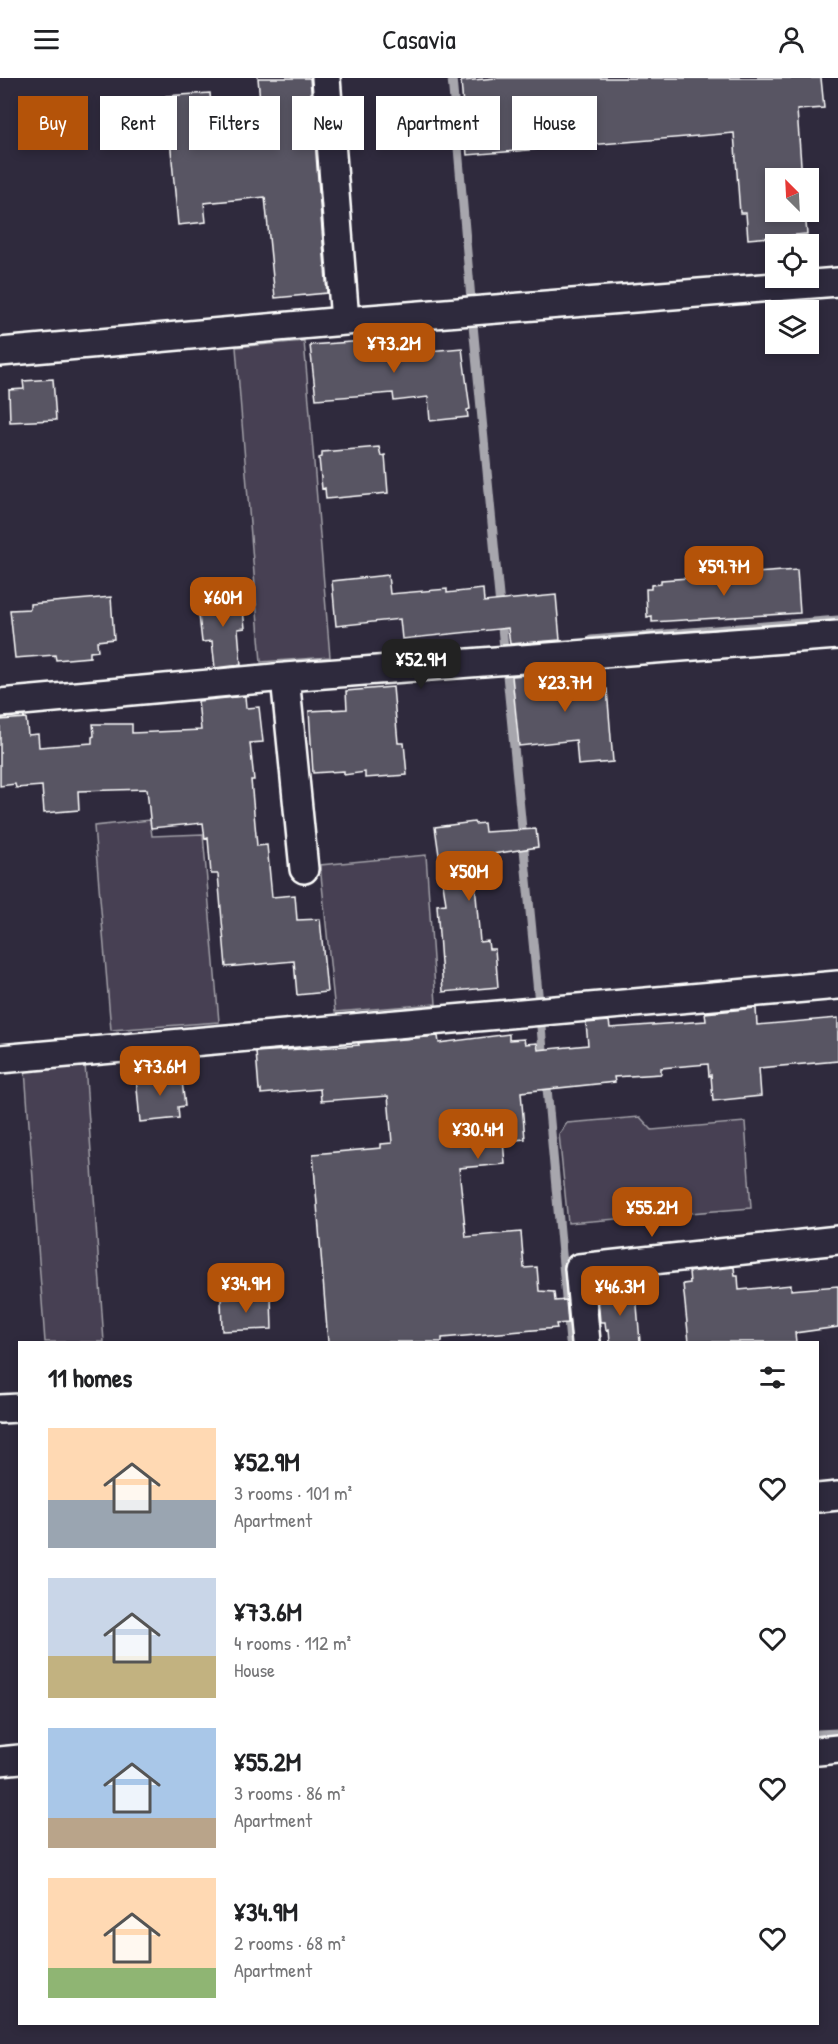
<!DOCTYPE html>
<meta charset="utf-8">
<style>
:root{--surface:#fff;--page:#f6f6f6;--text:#202124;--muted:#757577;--accent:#b45309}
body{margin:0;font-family:"Patrick Hand",sans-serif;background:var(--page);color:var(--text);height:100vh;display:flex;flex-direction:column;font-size:22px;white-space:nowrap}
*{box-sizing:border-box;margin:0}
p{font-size:20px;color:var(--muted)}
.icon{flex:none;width:33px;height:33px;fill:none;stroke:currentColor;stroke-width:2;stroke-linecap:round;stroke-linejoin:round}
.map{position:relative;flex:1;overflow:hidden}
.sheet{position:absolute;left:18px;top:1263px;width:801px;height:684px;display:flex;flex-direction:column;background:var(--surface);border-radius:0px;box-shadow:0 3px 9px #0003}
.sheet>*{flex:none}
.guide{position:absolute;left:18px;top:18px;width:802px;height:54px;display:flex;gap:12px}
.needle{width:39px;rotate:336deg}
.fabs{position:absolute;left:765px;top:90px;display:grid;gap:12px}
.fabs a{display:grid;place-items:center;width:54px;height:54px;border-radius:0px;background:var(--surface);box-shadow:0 3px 9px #0003;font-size:30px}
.price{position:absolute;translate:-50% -51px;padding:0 14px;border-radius:12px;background:var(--accent);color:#fff;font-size:20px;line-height:39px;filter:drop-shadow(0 2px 3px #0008)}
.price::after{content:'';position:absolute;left:50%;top:36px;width:18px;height:14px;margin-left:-9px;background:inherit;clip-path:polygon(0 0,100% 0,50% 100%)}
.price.current{background:#222;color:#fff}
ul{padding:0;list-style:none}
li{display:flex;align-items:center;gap:18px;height:150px;padding:0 30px}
li span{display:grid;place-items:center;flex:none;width:168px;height:120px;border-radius:0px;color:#555}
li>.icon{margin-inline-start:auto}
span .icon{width:72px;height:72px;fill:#fffc;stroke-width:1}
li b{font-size:26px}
h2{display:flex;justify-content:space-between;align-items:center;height:72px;padding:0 30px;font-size:26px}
.tag{padding:0 21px;border-radius:0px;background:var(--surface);box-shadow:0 3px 9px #0003;font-size:21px;line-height:54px}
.tag.current{background:var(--accent);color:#fff}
header{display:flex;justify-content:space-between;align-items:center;height:78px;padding:0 30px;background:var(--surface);font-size:27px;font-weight:600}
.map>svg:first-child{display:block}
</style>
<header><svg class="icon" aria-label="menu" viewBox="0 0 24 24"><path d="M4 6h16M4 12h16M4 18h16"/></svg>Casavia<svg class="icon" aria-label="person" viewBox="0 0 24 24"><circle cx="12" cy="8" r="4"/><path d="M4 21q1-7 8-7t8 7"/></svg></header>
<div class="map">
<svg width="838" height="1966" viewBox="0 0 838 1966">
<rect width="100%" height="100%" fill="#2f2a3d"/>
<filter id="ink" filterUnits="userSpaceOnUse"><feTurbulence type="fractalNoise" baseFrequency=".0167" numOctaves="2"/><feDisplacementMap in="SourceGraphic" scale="12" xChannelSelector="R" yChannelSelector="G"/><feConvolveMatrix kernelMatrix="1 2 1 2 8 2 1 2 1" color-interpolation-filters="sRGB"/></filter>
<g filter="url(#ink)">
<path fill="#464152" stroke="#a2a0a8" stroke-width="1.5" d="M 304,263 L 330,579 L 261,584 L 236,269 Z
M 150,742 L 152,758 L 203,756 L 219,944 L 111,952 L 94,748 Z
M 426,777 L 436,926 L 335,934 L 320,787 Z
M 85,986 L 104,1264 L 45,1264 L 25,992 Z
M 640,1039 L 652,1052 L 745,1044 L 751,1130 L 568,1145 L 559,1056 L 567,1045 Z"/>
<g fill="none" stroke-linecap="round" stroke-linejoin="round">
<path stroke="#a7a6ad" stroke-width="9" d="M 452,0 L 471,221 L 461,222
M 473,247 L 504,570
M 591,562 L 838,542
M 507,597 L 539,925
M 541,949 L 544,983
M 546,999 L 570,1264
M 818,1656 L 838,1655"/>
</g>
<path fill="#595564" stroke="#fff" stroke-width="1.5" d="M 258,0 L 310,0 L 327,215 L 275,220 L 265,119 L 204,125 L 206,144 L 178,147 L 166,18 L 210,15 L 213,51 L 262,45 Z
M 496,0 L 821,0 L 824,30 L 797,32 L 802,100 L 776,100 L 776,134 L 805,134 L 807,156 L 748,161 L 746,135 L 740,135 L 734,55 L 467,77 L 461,3 Z
M 421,259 L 422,264 L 427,264 L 428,273 L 462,270 L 470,331 L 467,332 L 468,339 L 430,343 L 428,319 L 394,323 L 393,315 L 316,321 L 310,267 Z
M 53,301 L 56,342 L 10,344 L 9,312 L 24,311 L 23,303 Z
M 379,369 L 381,378 L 385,377 L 388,415 L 326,421 L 325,410 L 322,411 L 319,380 L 322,379 L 322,374 Z
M 797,492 L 800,535 L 652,544 L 652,538 L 647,539 L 646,511 L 651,511 L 651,507 L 661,506 L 661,502 Z
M 388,497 L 390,516 L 447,511 L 447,515 L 483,511 L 484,524 L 556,517 L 560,562 L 510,566 L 508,550 L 402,561 L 400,541 L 336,548 L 332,503 Z
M 237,515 L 238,524 L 242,524 L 245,550 L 238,551 L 241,587 L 215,590 L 212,563 L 202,564 L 198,528 L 211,527 L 210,518 Z
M 111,519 L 114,561 L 97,563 L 98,573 L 90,574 L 90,579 L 56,582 L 55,577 L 15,580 L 10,532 L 30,531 L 30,526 Z
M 563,594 L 563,598 L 601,595 L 603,611 L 607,611 L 613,684 L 578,687 L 576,662 L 519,668 L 512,598 Z
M 393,609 L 398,665 L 404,665 L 407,697 L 365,700 L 365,694 L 344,697 L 344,693 L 313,695 L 309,633 L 347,631 L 346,613 Z
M 245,618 L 246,630 L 259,629 L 263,664 L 250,665 L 254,702 L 251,702 L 257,768 L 267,767 L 272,819 L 295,817 L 297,842 L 320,841 L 327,914 L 297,917 L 294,883 L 226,889 L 218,796 L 211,796 L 208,760 L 205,761 L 203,745 L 151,750 L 147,711 L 78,713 L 79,732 L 44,735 L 42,708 L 16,710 L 15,706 L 0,708 L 0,642 L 26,640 L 28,657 L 38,656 L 39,669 L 92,665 L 92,659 L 94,658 L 93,646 L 132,646 L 132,655 L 201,652 L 198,623 Z
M 474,744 L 475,746 L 484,745 L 485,754 L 536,751 L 538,769 L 487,777 L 487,781 L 473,782 L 480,864 L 488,863 L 489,871 L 495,871 L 498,909 L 443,914 L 437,827 L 446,826 L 435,749 Z
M 756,930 L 757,947 L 838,940 L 838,983 L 759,990 L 761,1018 L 713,1023 L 711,997 L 709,998 L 708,986 L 661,990 L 661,996 L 614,999 L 615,1004 L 521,1014 L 525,1061 L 503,1063 L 505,1086 L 459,1090 L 466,1159 L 521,1154 L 524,1190 L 537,1189 L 539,1213 L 554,1214 L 555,1223 L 566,1222 L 568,1245 L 556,1246 L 557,1250 L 442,1260 L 442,1264 L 328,1264 L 313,1076 L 381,1070 L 381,1066 L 392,1065 L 388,1018 L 321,1023 L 320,1011 L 261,1016 L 261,1012 L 259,1012 L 256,974 L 359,967 L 358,965 L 438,958 L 439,965 L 509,956 L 509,962 L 524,961 L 525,966 L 537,965 L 538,972 L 588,967 L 586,945 L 609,943 L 610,950 L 706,943 L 705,935 Z
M 181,995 L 185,1028 L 178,1029 L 179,1040 L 140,1044 L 136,999 Z
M 734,1189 L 735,1198 L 738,1198 L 739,1212 L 791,1207 L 791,1212 L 838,1208 L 838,1249 L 795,1255 L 796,1264 L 689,1264 L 683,1206 L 690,1205 L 689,1194 Z
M 636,1215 L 640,1264 L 610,1264 L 609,1251 L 606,1252 L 605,1244 L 600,1244 L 598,1219 Z
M 271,1219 L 272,1251 L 222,1253 L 221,1221 Z"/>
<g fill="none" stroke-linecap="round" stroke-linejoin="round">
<defs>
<path id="minor" d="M 326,0 L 345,243
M 0,274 L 345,243 L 838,204
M 285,599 L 304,791
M 0,625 L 285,599 L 838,557
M 0,981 L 838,907
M 586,1264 L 579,1190 L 838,1162
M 0,1331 L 20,1330
M 818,1420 L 838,1418
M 818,1673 L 838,1671
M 0,1683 L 20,1681"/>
</defs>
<use href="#minor" stroke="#fff" stroke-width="32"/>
<use href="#minor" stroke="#2f2a3d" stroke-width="27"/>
</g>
</g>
</svg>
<div class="fabs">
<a><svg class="needle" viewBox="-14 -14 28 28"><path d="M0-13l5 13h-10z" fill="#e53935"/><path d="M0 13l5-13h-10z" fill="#757577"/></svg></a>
<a><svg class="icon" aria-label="locate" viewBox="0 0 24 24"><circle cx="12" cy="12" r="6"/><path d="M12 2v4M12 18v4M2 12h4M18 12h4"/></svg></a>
<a><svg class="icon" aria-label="layers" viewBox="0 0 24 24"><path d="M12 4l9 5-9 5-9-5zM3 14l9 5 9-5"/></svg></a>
</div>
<b class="price" style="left:394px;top:296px">¥73.2M</b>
<b class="price" style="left:724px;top:519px">¥59.7M</b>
<b class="price" style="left:223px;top:550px">¥60M</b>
<b class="price current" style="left:421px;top:612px">¥52.9M</b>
<b class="price" style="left:565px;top:635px">¥23.7M</b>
<b class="price" style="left:469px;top:824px">¥50M</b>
<b class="price" style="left:160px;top:1019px">¥73.6M</b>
<b class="price" style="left:478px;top:1082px">¥30.4M</b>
<b class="price" style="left:652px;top:1160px">¥55.2M</b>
<b class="price" style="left:246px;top:1236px">¥34.9M</b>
<b class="price" style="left:620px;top:1239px">¥46.3M</b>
<div class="guide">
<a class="tag current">Buy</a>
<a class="tag">Rent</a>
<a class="tag">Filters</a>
<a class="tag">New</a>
<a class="tag">Apartment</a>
<a class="tag">House</a>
</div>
<section class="sheet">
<h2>11 homes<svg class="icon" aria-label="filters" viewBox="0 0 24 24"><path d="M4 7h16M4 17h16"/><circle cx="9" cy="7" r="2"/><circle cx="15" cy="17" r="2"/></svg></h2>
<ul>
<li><span style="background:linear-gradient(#ffd9b3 60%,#9aa5b1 0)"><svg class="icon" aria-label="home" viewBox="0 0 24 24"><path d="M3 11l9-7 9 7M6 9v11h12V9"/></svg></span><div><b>¥52.9M</b><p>3 rooms · 101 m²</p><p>Apartment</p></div><svg class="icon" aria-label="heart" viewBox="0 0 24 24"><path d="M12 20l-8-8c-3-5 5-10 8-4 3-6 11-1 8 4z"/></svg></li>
<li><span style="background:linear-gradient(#c9d6e8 65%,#c2b280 0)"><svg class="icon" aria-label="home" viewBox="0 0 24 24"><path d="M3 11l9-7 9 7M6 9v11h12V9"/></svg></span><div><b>¥73.6M</b><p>4 rooms · 112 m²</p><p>House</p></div><svg class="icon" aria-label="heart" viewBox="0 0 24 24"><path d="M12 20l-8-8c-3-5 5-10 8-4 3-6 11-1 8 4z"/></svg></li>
<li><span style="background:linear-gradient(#a9c7e8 75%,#b9a48a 0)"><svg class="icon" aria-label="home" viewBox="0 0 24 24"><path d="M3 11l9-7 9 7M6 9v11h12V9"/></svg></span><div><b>¥55.2M</b><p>3 rooms · 86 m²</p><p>Apartment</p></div><svg class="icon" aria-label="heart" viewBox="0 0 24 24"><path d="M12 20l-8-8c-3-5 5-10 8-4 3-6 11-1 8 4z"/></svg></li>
<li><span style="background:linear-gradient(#ffd9b3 75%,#8fb573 0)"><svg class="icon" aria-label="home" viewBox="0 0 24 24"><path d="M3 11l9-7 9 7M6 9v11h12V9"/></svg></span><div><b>¥34.9M</b><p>2 rooms · 68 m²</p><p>Apartment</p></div><svg class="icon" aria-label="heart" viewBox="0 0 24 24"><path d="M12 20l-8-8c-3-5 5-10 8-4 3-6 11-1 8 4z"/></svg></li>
</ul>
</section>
</div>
